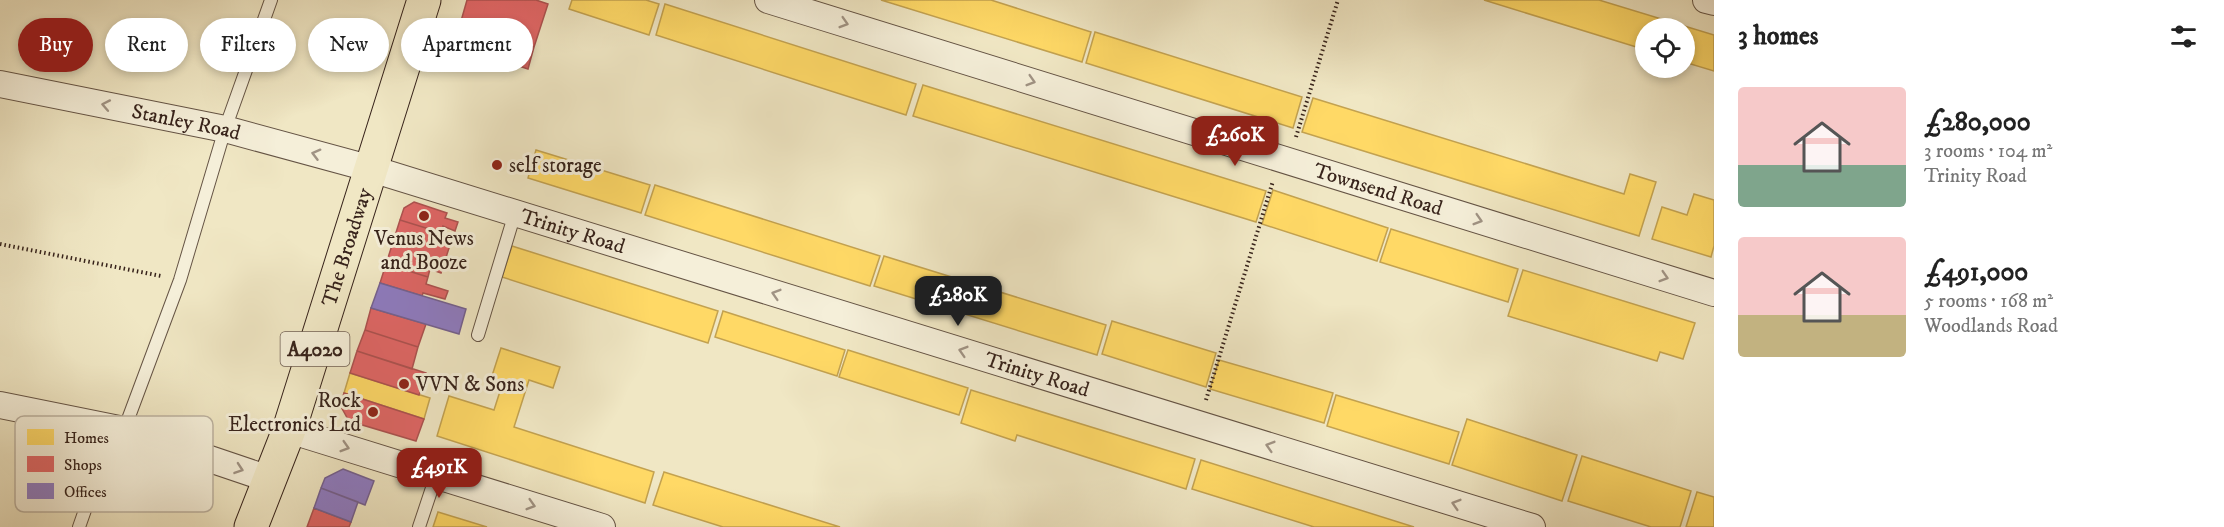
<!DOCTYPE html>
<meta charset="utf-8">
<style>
:root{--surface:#fff;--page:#f2f2f2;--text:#222;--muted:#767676;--accent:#8f2418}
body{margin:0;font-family:"IM FELL DW Pica",serif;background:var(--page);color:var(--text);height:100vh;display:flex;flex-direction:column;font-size:22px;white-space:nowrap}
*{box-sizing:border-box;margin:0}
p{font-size:20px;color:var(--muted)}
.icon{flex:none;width:33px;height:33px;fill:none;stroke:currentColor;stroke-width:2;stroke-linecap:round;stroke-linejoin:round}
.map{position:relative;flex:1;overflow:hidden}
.sheet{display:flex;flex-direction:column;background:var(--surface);width:510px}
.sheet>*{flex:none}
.guide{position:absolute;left:18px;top:18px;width:570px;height:54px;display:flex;gap:12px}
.buttons{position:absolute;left:1635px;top:18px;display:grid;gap:12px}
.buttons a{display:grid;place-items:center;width:60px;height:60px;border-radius:50%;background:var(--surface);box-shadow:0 3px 9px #0003;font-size:30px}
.price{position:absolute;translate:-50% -51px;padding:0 14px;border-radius:12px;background:var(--accent);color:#fff;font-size:20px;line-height:39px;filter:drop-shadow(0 2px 3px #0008)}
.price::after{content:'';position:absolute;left:50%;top:36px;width:18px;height:14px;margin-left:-9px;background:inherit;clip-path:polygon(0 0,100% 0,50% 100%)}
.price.current{background:#222;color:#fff}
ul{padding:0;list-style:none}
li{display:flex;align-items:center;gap:18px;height:150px;padding:0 24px}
li span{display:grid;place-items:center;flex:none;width:168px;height:120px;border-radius:6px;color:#555}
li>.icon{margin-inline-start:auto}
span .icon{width:72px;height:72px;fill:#fffc;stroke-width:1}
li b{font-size:26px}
h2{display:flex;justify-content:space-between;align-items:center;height:72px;padding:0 24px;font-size:26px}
.chip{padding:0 21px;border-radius:27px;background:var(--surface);box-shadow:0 3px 9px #0003;font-size:21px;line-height:54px}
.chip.current{background:var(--accent);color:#fff}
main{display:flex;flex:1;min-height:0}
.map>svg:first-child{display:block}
</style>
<main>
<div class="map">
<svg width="1714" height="527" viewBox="0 0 1714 527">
<rect width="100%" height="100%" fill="#f0e7c4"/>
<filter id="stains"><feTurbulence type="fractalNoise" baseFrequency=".00333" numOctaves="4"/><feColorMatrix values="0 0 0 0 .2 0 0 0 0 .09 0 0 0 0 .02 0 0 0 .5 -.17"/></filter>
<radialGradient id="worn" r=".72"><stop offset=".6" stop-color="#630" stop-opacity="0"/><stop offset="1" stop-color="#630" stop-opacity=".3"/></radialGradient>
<path fill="#ffd966" stroke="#c3a250" stroke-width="1.5" d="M 572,0 L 646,0 L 659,4 L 649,35 L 569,9 Z
M 881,0 L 991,0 L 1091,32 L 1082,62 Z
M 1484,0 L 1599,0 L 1714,35 L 1714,71 L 1684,62 L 1684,28 L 1646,28 L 1646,50 Z
M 665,4 L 916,84 L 906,115 L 656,35 Z
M 1095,32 L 1302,97 L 1293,128 L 1086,63 Z
M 923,85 L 1266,191 L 1256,222 L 913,116 Z
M 1313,98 L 1624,194 L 1630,174 L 1656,182 L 1639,236 L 1302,132 Z
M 536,150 L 650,185 L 641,213 L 528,178 Z
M 655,185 L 880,256 L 870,286 L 645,215 Z
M 1273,190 L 1388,228 L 1377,261 L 1262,224 Z
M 1694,194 L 1714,200 L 1714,246 L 1711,257 L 1652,239 L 1662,207 L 1687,215 Z
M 1391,229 L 1518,269 L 1508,302 L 1380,262 Z
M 512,246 L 718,311 L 708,343 L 502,277 Z
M 884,256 L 1106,325 L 1097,355 L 874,286 Z
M 1523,270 L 1695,323 L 1683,359 L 1660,352 L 1657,361 L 1508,316 Z
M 723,311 L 845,350 L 837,376 L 715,337 Z
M 1112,321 L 1216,353 L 1206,387 L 1102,354 Z
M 501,348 L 560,367 L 553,388 L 529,380 L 514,427 L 654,472 L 645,503 L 437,436 L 449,396 L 494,410 L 502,385 L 490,382 Z
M 848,350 L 968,388 L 959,415 L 839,377 Z
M 1219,360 L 1333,393 L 1324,423 L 1210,389 Z
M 350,373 L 430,398 L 424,419 L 344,393 Z
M 971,390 L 1195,459 L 1186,489 L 1017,435 L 1015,441 L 961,423 Z
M 1336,395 L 1459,432 L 1449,464 L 1327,426 Z
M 1467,419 L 1577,455 L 1562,501 L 1452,465 Z
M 1582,456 L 1691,491 L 1680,527 L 1651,527 L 1568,501 Z
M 1201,460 L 1414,527 L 1314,527 L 1192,489 Z
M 664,472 L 840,527 L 723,527 L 653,505 Z
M 1697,492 L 1714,497 L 1714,527 L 1686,527 Z
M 438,512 L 487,527 L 433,527 Z"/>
<path fill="#e06666" stroke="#ad5250" stroke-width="1.5" d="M 467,0 L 536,0 L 548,4 L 534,47 L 461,21 Z
M 461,21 L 534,47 L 528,69 L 454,45 Z
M 414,202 L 447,213 L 445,218 L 458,222 L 455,231 L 443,226 L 442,233 L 400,220 L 404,208 Z
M 400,220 L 442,233 L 439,241 L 450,245 L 441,273 L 430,269 L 428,277 L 386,264 Z
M 386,264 L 428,277 L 426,284 L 448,291 L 445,299 L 423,293 L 422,296 L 380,283 Z
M 371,308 L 426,324 L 418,347 L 365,330 Z
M 365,330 L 418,347 L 412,369 L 357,351 Z
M 357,351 L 426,373 L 419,395 L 350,373 Z
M 344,393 L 424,419 L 416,441 L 349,421 L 340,405 Z
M 314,508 L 351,522 L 349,527 L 307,527 Z"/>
<path fill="#8e7cc3" stroke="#746191" stroke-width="1.5" d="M 380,283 L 466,309 L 459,334 L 371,308 Z
M 343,469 L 374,481 L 365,505 L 321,488 L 325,478 Z
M 321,488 L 358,502 L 351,522 L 314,508 Z"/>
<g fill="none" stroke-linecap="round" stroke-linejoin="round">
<defs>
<path id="service" d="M 478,335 L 515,213
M 124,430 L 180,280 L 225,129 L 271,0
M 79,527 L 114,428
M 419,527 L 436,476"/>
<g id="minor">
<path id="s1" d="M 768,0 L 1714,293"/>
<path d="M 1706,0 L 1714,2"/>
<path id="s2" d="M 0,84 L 225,129 L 372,169 L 1532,527"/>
<path d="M 0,405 L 124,430 L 269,479"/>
<path d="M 289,430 L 602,527"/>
</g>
<g id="primary">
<path id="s3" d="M 251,527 L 289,430 L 424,0"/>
</g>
</defs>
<use href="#service" stroke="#655445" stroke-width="14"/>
<use href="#minor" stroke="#655445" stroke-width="28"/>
<use href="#primary" stroke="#37231b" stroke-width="35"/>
<path stroke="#37231b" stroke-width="4" stroke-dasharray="1.5 3" stroke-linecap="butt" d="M 1296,137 L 1338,0
M 0,244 L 161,276
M 1206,400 L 1273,181"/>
<use href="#service" stroke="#f5efd9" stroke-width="12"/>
<use href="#minor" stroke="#f5efd9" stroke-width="26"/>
<use href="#primary" stroke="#f0e7c4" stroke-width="33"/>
</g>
<defs><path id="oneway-chevron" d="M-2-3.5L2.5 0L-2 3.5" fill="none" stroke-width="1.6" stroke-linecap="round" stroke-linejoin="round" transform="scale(1.5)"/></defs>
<g stroke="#a09384">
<use href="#oneway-chevron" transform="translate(844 23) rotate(17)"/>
<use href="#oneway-chevron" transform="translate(1031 81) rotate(17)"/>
<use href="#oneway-chevron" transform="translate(106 105) rotate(-169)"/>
<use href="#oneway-chevron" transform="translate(316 154) rotate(-165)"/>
<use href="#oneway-chevron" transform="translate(1478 220) rotate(17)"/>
<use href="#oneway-chevron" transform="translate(1664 277) rotate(17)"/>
<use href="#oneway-chevron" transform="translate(776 294) rotate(-163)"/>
<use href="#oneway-chevron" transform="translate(963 351) rotate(-163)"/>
<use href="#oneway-chevron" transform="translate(1270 446) rotate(-163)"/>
<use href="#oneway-chevron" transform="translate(345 447) rotate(17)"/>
<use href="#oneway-chevron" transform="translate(239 469) rotate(19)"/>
<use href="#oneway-chevron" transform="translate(1456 504) rotate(-163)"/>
<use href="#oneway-chevron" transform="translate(531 505) rotate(17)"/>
</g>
<g fill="#8f2418" stroke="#f5efd9" stroke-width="2">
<circle cx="497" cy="165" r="6"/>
<circle cx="424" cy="216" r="6"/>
<circle cx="404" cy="384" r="6"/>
<circle cx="373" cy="412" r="6"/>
</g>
<g text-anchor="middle" stroke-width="6" stroke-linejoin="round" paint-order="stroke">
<rect fill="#f5efd9" stroke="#706054" stroke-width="1.5" x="280.5" y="332" width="69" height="34" rx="4.5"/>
<g font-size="20" font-weight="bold" fill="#37231b">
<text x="315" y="356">A4020</text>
</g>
<g font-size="21" fill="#37231b" stroke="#f5efd9">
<text dy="7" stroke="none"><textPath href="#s2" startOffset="190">Stanley Road</textPath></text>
<text dy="7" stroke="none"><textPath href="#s1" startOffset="639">Townsend Road</textPath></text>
<text dy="7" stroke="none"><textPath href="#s2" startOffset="592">Trinity Road</textPath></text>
<text dy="7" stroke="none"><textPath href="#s3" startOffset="296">The Broadway</textPath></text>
<text dy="7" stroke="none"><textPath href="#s2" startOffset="1078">Trinity Road</textPath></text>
</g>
<g font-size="21" fill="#37231b" stroke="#f5efd9" text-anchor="start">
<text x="509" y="172">self storage</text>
<text x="424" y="245" text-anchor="middle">Venus News<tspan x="424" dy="24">and Booze</tspan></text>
<text x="416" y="391">VVN &amp; Sons</text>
<text x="361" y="407" text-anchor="end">Rock<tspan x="361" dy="24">Electronics Ltd</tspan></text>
</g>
</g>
<rect x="15" y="416" width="198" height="96" rx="9" fill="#f5efd9" stroke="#bcb2a0" stroke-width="1.5"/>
<rect x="27" y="429" width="27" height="16" fill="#ffd966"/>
<rect x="27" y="456" width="27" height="16" fill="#e06666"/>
<rect x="27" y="483" width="27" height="16" fill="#8e7cc3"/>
<g font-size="16" fill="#37231b">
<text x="64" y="443">Homes</text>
<text x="64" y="470">Shops</text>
<text x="64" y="497">Offices</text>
</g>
<rect width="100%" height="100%" filter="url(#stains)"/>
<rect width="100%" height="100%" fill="url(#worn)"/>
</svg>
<div class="buttons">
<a><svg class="icon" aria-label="locate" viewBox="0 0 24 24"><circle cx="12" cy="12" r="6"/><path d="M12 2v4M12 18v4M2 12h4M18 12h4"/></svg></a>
</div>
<b class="price" style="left:1235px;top:167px">£260K</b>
<b class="price current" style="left:958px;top:327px">£280K</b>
<b class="price" style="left:439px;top:499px">£491K</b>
<div class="guide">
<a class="chip current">Buy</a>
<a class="chip">Rent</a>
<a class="chip">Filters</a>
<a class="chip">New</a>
<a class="chip">Apartment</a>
</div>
</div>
<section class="sheet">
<h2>3 homes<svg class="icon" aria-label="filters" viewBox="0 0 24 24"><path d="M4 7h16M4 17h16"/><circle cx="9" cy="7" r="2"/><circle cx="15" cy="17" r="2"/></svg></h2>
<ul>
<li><span style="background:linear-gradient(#f6c9c9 65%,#7fa58c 0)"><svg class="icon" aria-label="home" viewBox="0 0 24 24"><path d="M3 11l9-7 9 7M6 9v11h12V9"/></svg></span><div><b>£280,000</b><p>3 rooms · 104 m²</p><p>Trinity Road</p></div></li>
<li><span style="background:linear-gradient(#f6c9c9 65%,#c2b280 0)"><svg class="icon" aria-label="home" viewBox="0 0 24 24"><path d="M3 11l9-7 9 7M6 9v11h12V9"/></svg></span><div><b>£491,000</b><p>5 rooms · 168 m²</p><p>Woodlands Road</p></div></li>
</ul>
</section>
</main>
